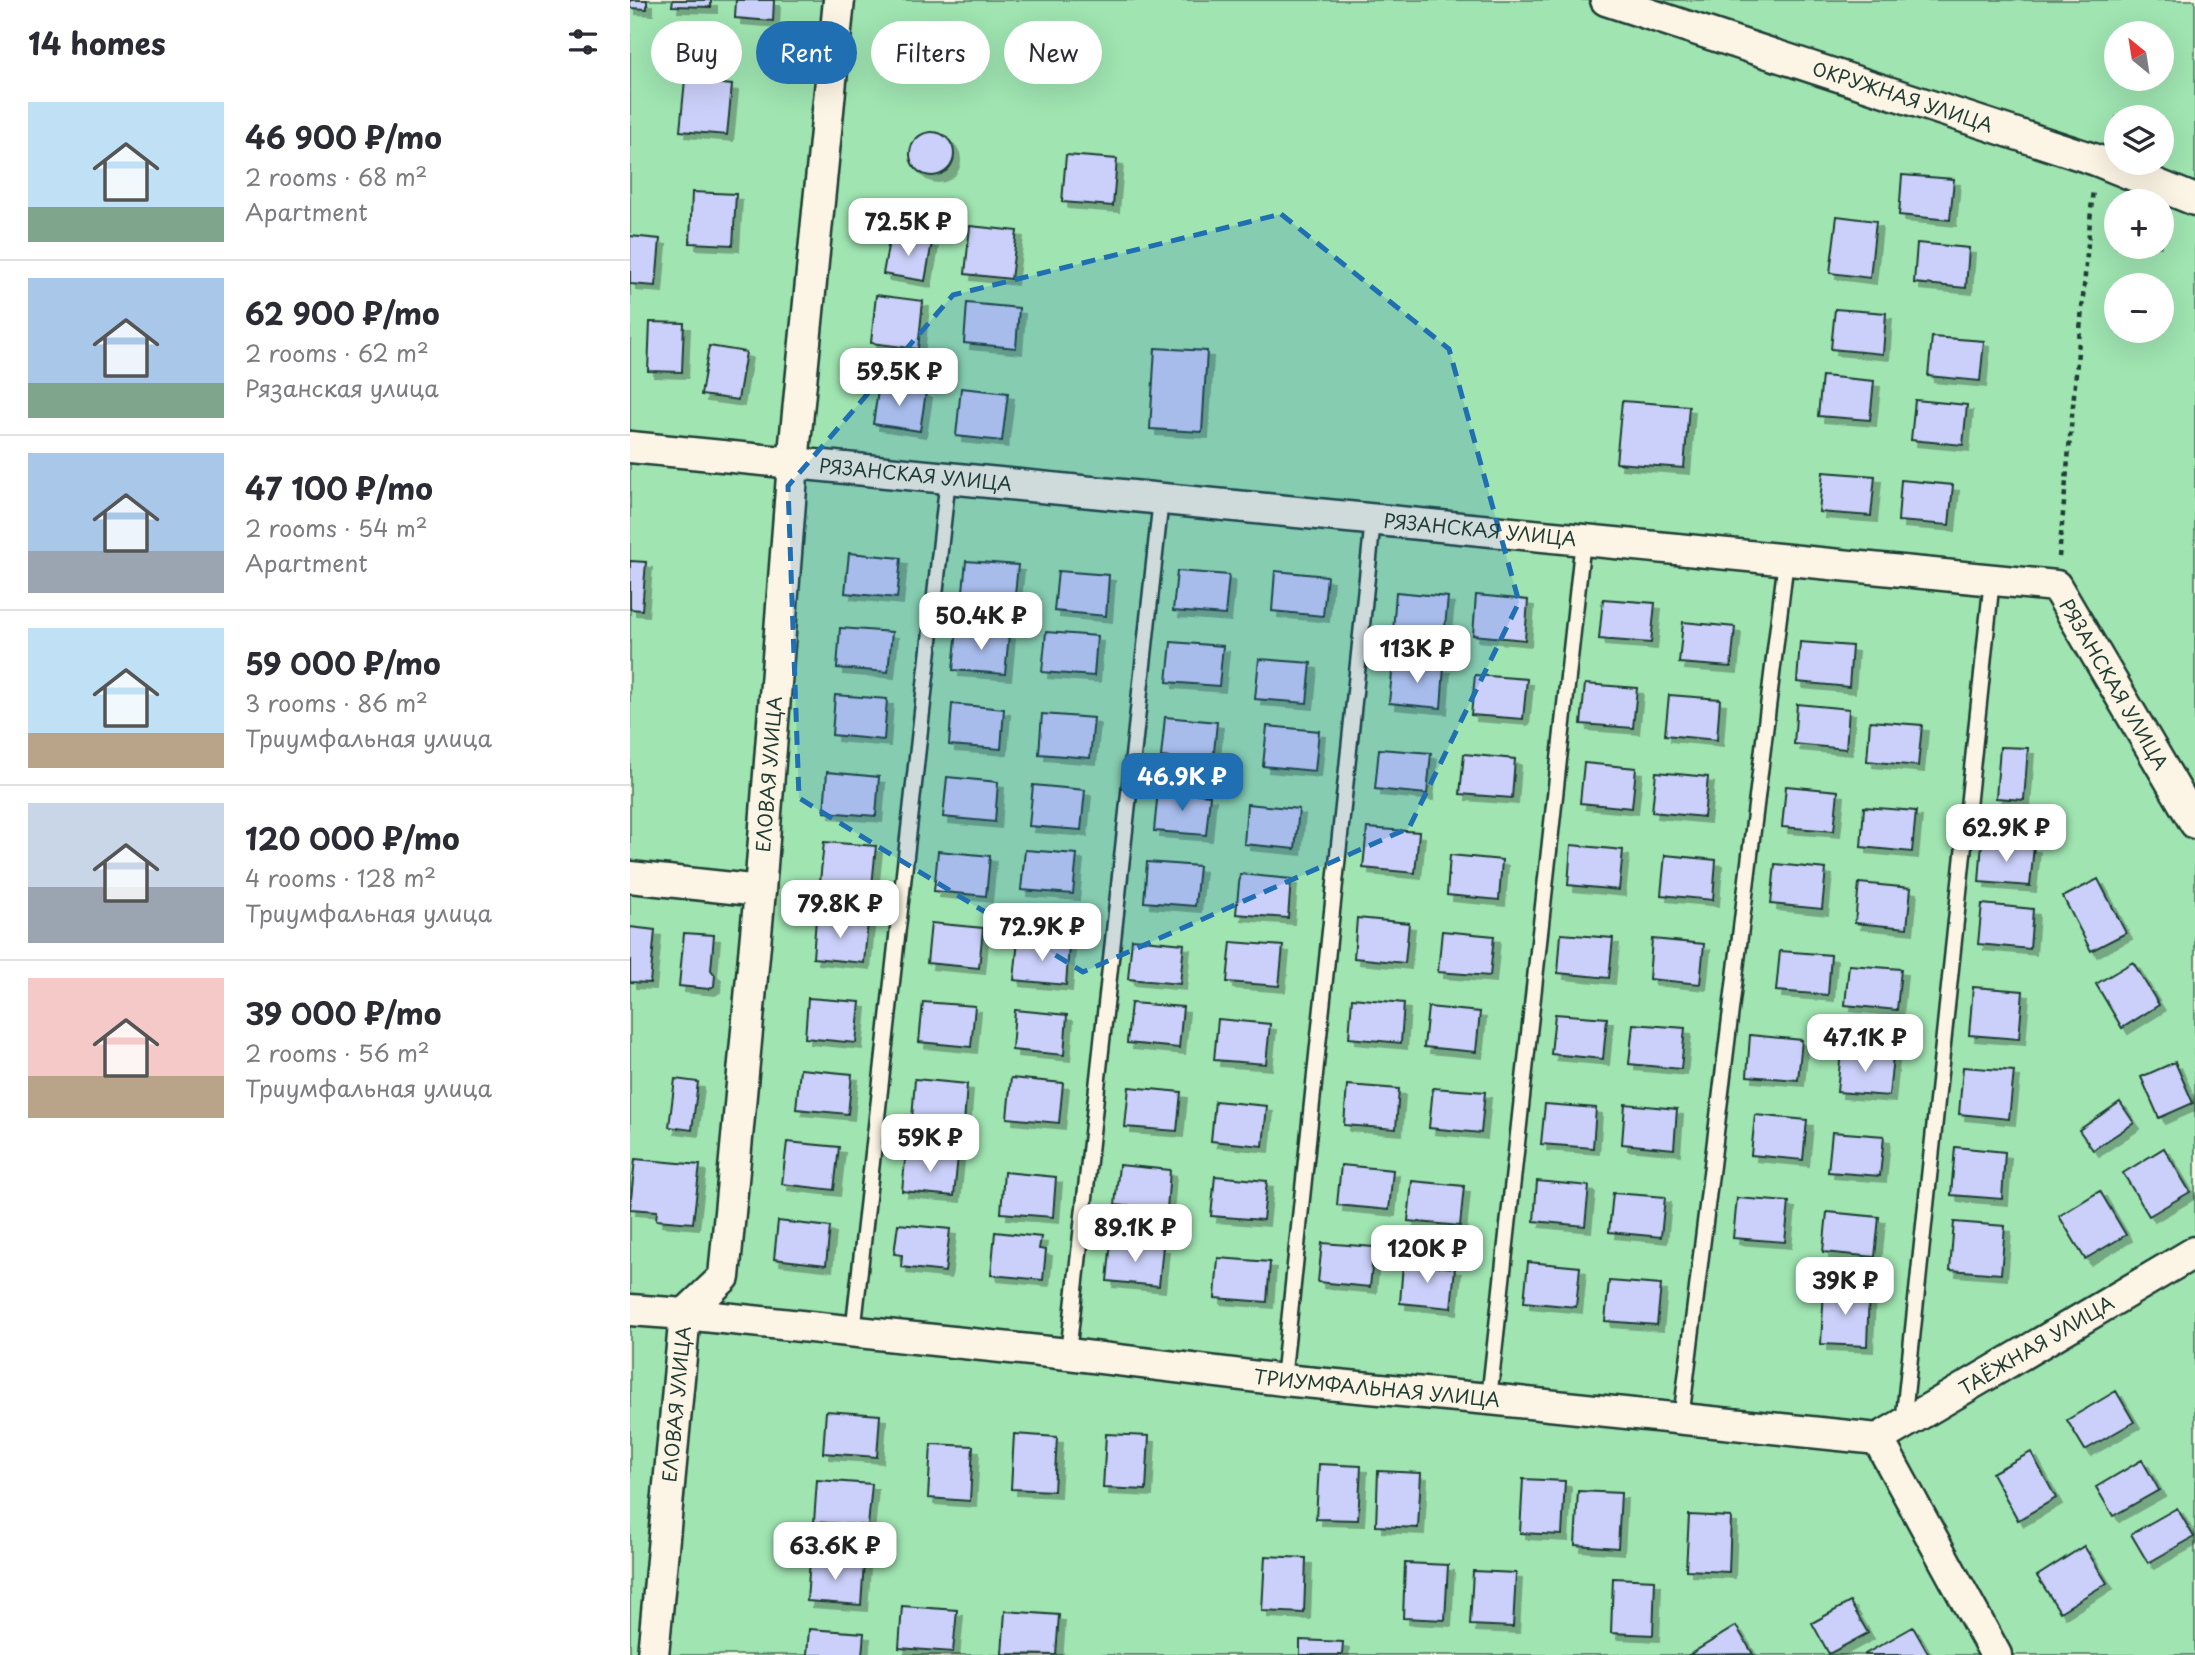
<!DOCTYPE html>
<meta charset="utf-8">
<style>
:root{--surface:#fff;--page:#f2f2f3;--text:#2b2b33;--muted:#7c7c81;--line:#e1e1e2;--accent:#1f6fb2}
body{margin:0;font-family:"Playpen Sans",sans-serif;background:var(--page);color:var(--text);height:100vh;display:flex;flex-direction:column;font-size:26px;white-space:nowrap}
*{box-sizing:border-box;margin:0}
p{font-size:23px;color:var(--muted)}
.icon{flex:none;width:38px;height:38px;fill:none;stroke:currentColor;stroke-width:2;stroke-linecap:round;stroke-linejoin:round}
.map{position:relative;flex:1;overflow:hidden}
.drawer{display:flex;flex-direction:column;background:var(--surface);width:630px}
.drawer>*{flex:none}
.banner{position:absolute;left:21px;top:21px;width:665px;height:63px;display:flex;gap:14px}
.needle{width:46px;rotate:330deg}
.tools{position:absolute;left:1474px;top:21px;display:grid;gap:14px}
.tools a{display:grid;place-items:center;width:70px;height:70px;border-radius:50%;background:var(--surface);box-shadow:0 7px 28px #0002;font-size:35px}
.price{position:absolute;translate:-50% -60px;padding:0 16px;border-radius:14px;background:#fff;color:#222;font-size:23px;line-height:46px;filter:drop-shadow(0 2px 4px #0008)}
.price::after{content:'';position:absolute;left:50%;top:42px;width:21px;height:16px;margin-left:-10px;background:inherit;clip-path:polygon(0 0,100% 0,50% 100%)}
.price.selected{background:var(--accent);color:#fff}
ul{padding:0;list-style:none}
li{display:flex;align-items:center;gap:21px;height:175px;padding:0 28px}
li+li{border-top:2px solid var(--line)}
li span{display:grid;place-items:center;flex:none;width:196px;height:140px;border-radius:0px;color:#555}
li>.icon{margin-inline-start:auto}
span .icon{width:84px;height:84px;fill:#fffc;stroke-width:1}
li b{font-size:30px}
h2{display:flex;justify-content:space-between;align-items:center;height:84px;padding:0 28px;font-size:30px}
.tag{padding:0 24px;border-radius:32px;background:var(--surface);box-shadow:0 7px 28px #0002;font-size:24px;line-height:63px}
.tag.selected{background:var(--accent);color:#fff}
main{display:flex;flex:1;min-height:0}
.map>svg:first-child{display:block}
</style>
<main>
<section class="drawer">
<h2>14 homes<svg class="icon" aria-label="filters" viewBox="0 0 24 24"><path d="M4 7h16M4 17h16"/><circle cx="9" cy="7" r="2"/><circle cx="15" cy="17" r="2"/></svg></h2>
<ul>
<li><span style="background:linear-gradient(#bfe0f5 75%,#7fa58c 0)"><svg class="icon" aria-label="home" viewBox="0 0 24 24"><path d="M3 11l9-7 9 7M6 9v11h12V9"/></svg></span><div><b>46 900 ₽/mo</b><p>2 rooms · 68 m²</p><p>Apartment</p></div></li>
<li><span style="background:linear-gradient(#a9c7e8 75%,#7fa58c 0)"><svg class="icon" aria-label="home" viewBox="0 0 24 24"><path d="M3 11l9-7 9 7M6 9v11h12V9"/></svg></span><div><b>62 900 ₽/mo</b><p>2 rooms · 62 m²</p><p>Рязанская улица</p></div></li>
<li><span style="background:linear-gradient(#a9c7e8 70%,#9aa5b1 0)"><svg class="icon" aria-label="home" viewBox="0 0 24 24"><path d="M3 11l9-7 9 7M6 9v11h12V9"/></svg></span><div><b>47 100 ₽/mo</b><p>2 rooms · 54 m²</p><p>Apartment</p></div></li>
<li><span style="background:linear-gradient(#bfe0f5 75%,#b9a48a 0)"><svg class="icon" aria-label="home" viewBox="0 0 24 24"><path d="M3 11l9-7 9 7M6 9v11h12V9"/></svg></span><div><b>59 000 ₽/mo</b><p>3 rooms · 86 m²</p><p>Триумфальная улица</p></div></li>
<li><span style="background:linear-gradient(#c9d6e8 60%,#9aa5b1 0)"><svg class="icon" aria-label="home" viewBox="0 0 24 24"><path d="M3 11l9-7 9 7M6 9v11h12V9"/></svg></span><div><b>120 000 ₽/mo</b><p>4 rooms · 128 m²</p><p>Триумфальная улица</p></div></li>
<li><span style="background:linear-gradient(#f6c9c9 70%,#b9a48a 0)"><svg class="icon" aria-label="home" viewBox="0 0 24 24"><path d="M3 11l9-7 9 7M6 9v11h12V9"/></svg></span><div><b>39 000 ₽/mo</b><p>2 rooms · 56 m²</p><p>Триумфальная улица</p></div></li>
</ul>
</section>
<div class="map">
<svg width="1565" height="1655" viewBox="0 0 1565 1655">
<defs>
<filter id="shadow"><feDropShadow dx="6" dy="6" stdDeviation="0" flood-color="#0004"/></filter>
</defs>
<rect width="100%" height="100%" fill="#fcf5e5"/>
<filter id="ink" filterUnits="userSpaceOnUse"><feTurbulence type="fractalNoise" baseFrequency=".0143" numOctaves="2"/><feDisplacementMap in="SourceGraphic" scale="14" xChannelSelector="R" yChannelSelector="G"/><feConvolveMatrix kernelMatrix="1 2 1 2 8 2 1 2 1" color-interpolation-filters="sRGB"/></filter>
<g filter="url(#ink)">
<path fill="#9fe4b1" stroke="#5f9072" stroke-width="2" fill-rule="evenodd" d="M 0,0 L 1565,0 L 1565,1655 L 0,1655 ZM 1486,33 L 1531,33 L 1531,79 L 1486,79 ZM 1486,117 L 1531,117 L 1531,163 L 1486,163 ZM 1486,201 L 1531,201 L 1531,247 L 1486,247 ZM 1486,285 L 1531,285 L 1531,331 L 1486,331 Z"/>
<path fill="#cad0f9" stroke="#1f3d34" stroke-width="2" filter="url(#shadow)" d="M 0,0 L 17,0 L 17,9 L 0,8 Z
M 43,0 L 81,0 L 81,7 L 42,6 Z
M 106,0 L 144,0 L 143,21 L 105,18 Z
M 55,80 L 102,85 L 97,135 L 50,131 Z
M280 154a22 22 0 1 1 44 0a22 22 0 1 1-44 0Z
M 436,155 L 487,159 L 483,206 L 432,202 Z
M 1272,175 L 1324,179 L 1320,220 L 1269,215 Z
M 62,192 L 106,194 L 103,245 L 60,243 Z
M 1207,216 L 1246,221 L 1240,278 L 1200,273 Z
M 340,226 L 387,231 L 381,279 L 335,274 Z
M 260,235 L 302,242 L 295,281 L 253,274 Z
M 0,236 L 30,239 L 26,286 L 0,284 Z
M 1287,243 L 1339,248 L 1336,288 L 1284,283 Z
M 246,295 L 293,301 L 288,349 L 241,343 Z
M 337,303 L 389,308 L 386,348 L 334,343 Z
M 1205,309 L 1256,313 L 1253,354 L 1201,349 Z
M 20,322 L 54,323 L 52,372 L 18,371 Z
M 1302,337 L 1354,341 L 1350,381 L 1298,376 Z
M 79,346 L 116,352 L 108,400 L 71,395 Z
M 525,348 L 577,351 L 572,432 L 520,429 Z
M 1192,376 L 1244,381 L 1240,420 L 1188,416 Z
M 249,384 L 296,392 L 290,431 L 243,424 Z
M 331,388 L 378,393 L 372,441 L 326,436 Z
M 1285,400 L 1337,405 L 1333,445 L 1281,440 Z
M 992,401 L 1059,406 L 1054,468 L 986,463 Z
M 1193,472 L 1245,476 L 1241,516 L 1189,512 Z
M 1271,480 L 1323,485 L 1319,525 L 1268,521 Z
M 219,553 L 271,558 L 267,598 L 215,593 Z
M 0,561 L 16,562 L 12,610 L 0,609 Z
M 336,561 L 388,565 L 384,605 L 332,601 Z
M 428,571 L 479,575 L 476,616 L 424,611 Z
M 547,571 L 599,575 L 595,615 L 543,611 Z
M 645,571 L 697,576 L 693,616 L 642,611 Z
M 766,592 L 818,597 L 814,636 L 763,632 Z
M 846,595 L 898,600 L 895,640 L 843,635 Z
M 973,599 L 1025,603 L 1021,643 L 969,639 Z
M 1053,622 L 1105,627 L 1101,667 L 1049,663 Z
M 210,628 L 262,632 L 258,672 L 207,668 Z
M 327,629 L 379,634 L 375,674 L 323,670 Z
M 416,632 L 467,636 L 464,676 L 412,672 Z
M 541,642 L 593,646 L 589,686 L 537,682 Z
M 1170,642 L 1222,646 L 1219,687 L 1167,682 Z
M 629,659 L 681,663 L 677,703 L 625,699 Z
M 763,663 L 814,667 L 811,708 L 759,703 Z
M 845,675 L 897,679 L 893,719 L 841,715 Z
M 955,684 L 1007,688 L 1003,728 L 951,724 Z
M 205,695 L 257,699 L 254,740 L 202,735 Z
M 1039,695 L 1090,699 L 1087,740 L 1035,735 Z
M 322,704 L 374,709 L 371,749 L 319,745 Z
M 1167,704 L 1219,709 L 1216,749 L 1164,744 Z
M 412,714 L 464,718 L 460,758 L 409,754 Z
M 535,717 L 587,722 L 583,762 L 531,757 Z
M 1240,721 L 1292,725 L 1288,766 L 1237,761 Z
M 637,726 L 689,731 L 685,771 L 633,766 Z
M 1370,747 L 1398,748 L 1394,800 L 1366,798 Z
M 749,749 L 801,753 L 797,794 L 745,789 Z
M 834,754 L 885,759 L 882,798 L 830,794 Z
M 954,763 L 1006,768 L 1002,808 L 950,803 Z
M 197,772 L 249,777 L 246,816 L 194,812 Z
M 1026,772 L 1078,777 L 1074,817 L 1022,812 Z
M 317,777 L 368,782 L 365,822 L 313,817 Z
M 403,785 L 455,790 L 451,830 L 399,826 Z
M 1156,786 L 1208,791 L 1204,831 L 1152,827 Z
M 528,790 L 580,795 L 576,835 L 524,831 Z
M 617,804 L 669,809 L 665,849 L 614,844 Z
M 1234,807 L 1286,811 L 1282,852 L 1231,847 Z
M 737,828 L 789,832 L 785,873 L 733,868 Z
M 194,842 L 246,846 L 242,886 L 190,882 Z
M 1352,842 L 1404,846 L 1400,886 L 1349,882 Z
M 941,845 L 993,850 L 989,890 L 938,885 Z
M 395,850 L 447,854 L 443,894 L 391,890 Z
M 308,851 L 360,856 L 356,896 L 304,891 Z
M 820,855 L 872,860 L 869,900 L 817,895 Z
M 1035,855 L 1086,860 L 1083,900 L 1031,895 Z
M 517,862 L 569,866 L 565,906 L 514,902 Z
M 1145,864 L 1196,869 L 1192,909 L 1141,904 Z
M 610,874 L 661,879 L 658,918 L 606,914 Z
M 1468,879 L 1496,933 L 1461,951 L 1433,897 Z
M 1229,883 L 1281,888 L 1277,928 L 1225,923 Z
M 1352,904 L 1403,909 L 1400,949 L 1348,944 Z
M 186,918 L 238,922 L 234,963 L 183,958 Z
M 727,918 L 779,923 L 775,963 L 724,958 Z
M 301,923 L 353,928 L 349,968 L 297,963 Z
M 0,927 L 25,930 L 20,983 L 0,982 Z
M 812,931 L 864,936 L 860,976 L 808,972 Z
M 54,933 L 84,935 L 81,970 L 85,975 L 84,986 L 79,989 L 49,986 Z
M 931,934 L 983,938 L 979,978 L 928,973 Z
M 502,939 L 554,944 L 550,984 L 498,979 Z
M 1022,939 L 1074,944 L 1070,984 L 1019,979 Z
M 388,940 L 439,945 L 436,985 L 384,980 Z
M 601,942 L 653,946 L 649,986 L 597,982 Z
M 1150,951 L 1201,955 L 1198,995 L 1146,991 Z
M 1503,962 L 1529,1005 L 1492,1028 L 1466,984 Z
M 1219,965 L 1271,969 L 1267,1010 L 1215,1005 Z
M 1343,987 L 1393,991 L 1389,1039 L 1339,1035 Z
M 178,998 L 230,1002 L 226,1043 L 175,1038 Z
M 722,998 L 774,1003 L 771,1043 L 719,1038 Z
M 293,1002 L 345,1006 L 341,1047 L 289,1042 Z
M 501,1003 L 553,1007 L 549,1048 L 497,1043 Z
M 798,1007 L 850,1012 L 846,1052 L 794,1047 Z
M 385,1010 L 437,1015 L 434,1055 L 382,1050 Z
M 925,1014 L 977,1018 L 973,1059 L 921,1054 Z
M 588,1019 L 640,1024 L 636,1064 L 584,1060 Z
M 1003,1024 L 1055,1028 L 1051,1069 L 999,1064 Z
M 1120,1035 L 1172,1040 L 1168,1080 L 1117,1076 Z
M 1211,1051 L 1263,1056 L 1259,1096 L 1207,1092 Z
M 1545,1062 L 1563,1103 L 1529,1118 L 1511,1077 Z
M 1333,1067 L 1384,1071 L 1379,1119 L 1329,1114 Z
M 170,1069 L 222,1074 L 218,1114 L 166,1109 Z
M 381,1078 L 433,1083 L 429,1123 L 377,1118 Z
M 45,1079 L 68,1082 L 62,1130 L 39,1127 Z
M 285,1079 L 337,1084 L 334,1124 L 282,1120 Z
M 717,1085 L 769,1089 L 766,1129 L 714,1125 Z
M 499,1087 L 551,1092 L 547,1131 L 495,1127 Z
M 803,1088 L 855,1092 L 851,1133 L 799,1128 Z
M 585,1101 L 637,1106 L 633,1146 L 581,1141 Z
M 1490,1102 L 1504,1123 L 1463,1150 L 1449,1130 Z
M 915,1104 L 966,1108 L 963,1148 L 911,1144 Z
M 995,1104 L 1047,1109 L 1044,1149 L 992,1144 Z
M 1125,1115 L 1177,1120 L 1173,1160 L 1121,1155 Z
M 1202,1132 L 1254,1136 L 1250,1176 L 1198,1172 Z
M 157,1142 L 209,1147 L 204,1190 L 152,1184 Z
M 1325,1147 L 1375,1152 L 1372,1199 L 1321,1195 Z
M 1534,1148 L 1560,1192 L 1519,1216 L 1493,1173 Z
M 276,1151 L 328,1156 L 324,1196 L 272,1191 Z
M 5,1159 L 70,1165 L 63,1223 L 26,1220 L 27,1211 L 0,1209 Z
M 489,1165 L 540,1170 L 537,1210 L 485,1205 Z
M 711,1165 L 763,1170 L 759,1210 L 707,1205 Z
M 374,1172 L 426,1177 L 423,1217 L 371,1213 Z
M 585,1176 L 637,1181 L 633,1220 L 581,1216 Z
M 782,1181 L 834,1186 L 830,1226 L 778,1221 Z
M 907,1181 L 959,1186 L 955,1226 L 904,1221 Z
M 1470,1191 L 1496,1235 L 1455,1259 L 1429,1216 Z
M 983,1193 L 1035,1197 L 1031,1237 L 979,1232 Z
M 1107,1198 L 1159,1202 L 1155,1242 L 1103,1238 Z
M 1197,1212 L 1249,1217 L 1245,1257 L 1193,1252 Z
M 148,1221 L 200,1227 L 196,1265 L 144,1259 Z
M 1324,1222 L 1375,1226 L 1371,1274 L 1320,1270 Z
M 268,1224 L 320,1229 L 315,1272 L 271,1267 L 272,1255 L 264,1254 Z
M 365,1232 L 411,1237 L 409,1249 L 416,1250 L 413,1280 L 361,1275 Z
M 481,1241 L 533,1246 L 529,1286 L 477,1281 Z
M 692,1243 L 744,1247 L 740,1287 L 688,1282 Z
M 588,1258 L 640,1262 L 637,1302 L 585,1298 Z
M 898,1262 L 950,1267 L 946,1307 L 894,1302 Z
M 773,1263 L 825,1268 L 821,1308 L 770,1303 Z
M 979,1281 L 1031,1285 L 1027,1325 L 975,1321 Z
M 1194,1288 L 1239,1290 L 1237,1346 L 1191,1344 Z
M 1486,1391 L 1504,1422 L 1455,1450 L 1437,1420 Z
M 196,1411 L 250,1415 L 247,1457 L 193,1453 Z
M 384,1434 L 427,1437 L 424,1491 L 381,1489 Z
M 476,1434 L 519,1436 L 516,1490 L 473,1488 Z
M 301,1444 L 343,1446 L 340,1501 L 298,1498 Z
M 1401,1452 L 1426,1498 L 1388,1520 L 1362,1473 Z
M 1512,1460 L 1529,1490 L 1483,1516 L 1466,1487 Z
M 689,1464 L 731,1466 L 728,1520 L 686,1519 Z
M 748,1471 L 791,1473 L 788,1528 L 746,1526 Z
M 893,1479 L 935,1481 L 932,1535 L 890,1533 Z
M 187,1480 L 242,1484 L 238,1526 L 184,1522 Z
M 948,1491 L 991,1493 L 988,1548 L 945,1545 Z
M 1547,1508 L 1564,1537 L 1518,1563 L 1501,1534 Z
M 1059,1515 L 1101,1517 L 1099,1572 L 1056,1570 Z
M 1454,1546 L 1477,1583 L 1430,1612 L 1407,1576 Z
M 635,1556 L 676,1558 L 674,1613 L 632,1611 Z
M 180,1559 L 234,1563 L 231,1605 L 177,1601 Z
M 775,1563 L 818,1565 L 815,1620 L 773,1618 Z
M 843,1571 L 886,1573 L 883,1627 L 840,1625 Z
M 983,1578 L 1025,1580 L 1023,1635 L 981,1633 Z
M 1220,1602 L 1238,1633 L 1199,1654 L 1182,1623 Z
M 272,1606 L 327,1610 L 323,1652 L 269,1648 Z
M 375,1611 L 429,1615 L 426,1655 L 372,1654 Z
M 1106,1626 L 1123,1654 L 1059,1655 Z
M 1283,1627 L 1299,1655 L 1235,1655 L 1235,1654 Z
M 179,1629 L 234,1633 L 232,1655 L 177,1655 Z
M 670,1640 L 713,1642 L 712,1655 L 670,1655 Z"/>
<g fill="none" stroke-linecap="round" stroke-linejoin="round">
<defs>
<path id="service" d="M 223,1333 L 318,478
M 438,1354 L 531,499
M 653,1380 L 743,520
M 859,1399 L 953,540
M 1051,1419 L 1156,560
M 1273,1424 L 1362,579"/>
<g id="minor">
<path id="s1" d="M 976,0 L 1466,160 L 1565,200"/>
<path id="s2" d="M 0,447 L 1426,586 L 1565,823"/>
<path d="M 0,877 L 130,891"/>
<path id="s3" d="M 0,1310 L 55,1314 L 438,1354 L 653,1380 L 859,1399 L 1248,1439"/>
<path id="s4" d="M 1248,1439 L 1565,1252"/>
<path d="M 1248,1439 L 1366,1655"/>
<path id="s5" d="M 23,1655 L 55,1314 L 94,1277 L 130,891 L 163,463 L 209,0"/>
</g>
</defs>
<use href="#service" stroke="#1f3d34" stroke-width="19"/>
<use href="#minor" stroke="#1f3d34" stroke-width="35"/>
<path stroke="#1f3d34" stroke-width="4.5" stroke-dasharray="5 5" stroke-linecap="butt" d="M 1429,557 L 1463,189"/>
<use href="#service" stroke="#fcf5e5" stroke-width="14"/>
<use href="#minor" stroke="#fcf5e5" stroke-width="30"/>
</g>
</g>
<path fill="#1f6fb2" fill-opacity="0.2" stroke="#1f6fb2" stroke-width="5" stroke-dasharray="14 9" stroke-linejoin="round" d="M 651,214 L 819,349 L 889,602 L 779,828 L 453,972 L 169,798 L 158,486 L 323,295 Z"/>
<g text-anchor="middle" stroke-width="7" stroke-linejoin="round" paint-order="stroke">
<g font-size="19" fill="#1f3d34" stroke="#fcf5e5">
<text dy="7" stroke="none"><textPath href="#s1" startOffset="312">ОКРУЖНАЯ УЛИЦА</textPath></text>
<text dy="7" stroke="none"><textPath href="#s2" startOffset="287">РЯЗАНСКАЯ УЛИЦА</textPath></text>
<text dy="7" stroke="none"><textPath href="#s2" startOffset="854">РЯЗАНСКАЯ УЛИЦА</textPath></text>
<text dy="7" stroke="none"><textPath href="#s2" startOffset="1547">РЯЗАНСКАЯ УЛИЦА</textPath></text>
<text dy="7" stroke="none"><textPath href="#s5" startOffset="901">ЕЛОВАЯ УЛИЦА</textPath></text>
<text dy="7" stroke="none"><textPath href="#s4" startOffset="184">ТАЁЖНАЯ УЛИЦА</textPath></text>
<text dy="7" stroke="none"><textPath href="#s3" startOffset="751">ТРИУМФАЛЬНАЯ УЛИЦА</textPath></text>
<text dy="7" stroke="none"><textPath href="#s5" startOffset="252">ЕЛОВАЯ УЛИЦА</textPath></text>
</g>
</g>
</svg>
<div class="tools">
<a><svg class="needle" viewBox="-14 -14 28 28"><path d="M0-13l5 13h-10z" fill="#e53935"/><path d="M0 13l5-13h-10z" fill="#7c7c81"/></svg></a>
<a><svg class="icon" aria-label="layers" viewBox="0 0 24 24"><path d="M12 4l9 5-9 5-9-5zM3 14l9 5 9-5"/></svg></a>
<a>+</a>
<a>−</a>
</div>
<b class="price" style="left:278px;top:258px">72.5K ₽</b>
<b class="price" style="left:269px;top:408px">59.5K ₽</b>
<b class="price" style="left:351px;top:652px">50.4K ₽</b>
<b class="price" style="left:787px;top:685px">113K ₽</b>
<b class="price selected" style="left:552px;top:813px">46.9K ₽</b>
<b class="price" style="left:1376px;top:864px">62.9K ₽</b>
<b class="price" style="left:210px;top:940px">79.8K ₽</b>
<b class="price" style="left:412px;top:963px">72.9K ₽</b>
<b class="price" style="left:1235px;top:1074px">47.1K ₽</b>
<b class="price" style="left:300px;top:1174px">59K ₽</b>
<b class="price" style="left:505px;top:1264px">89.1K ₽</b>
<b class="price" style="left:797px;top:1285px">120K ₽</b>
<b class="price" style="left:1215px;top:1317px">39K ₽</b>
<b class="price" style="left:205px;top:1582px">63.6K ₽</b>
<div class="banner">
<a class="tag">Buy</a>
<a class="tag selected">Rent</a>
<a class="tag">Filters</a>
<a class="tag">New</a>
</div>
</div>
</main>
